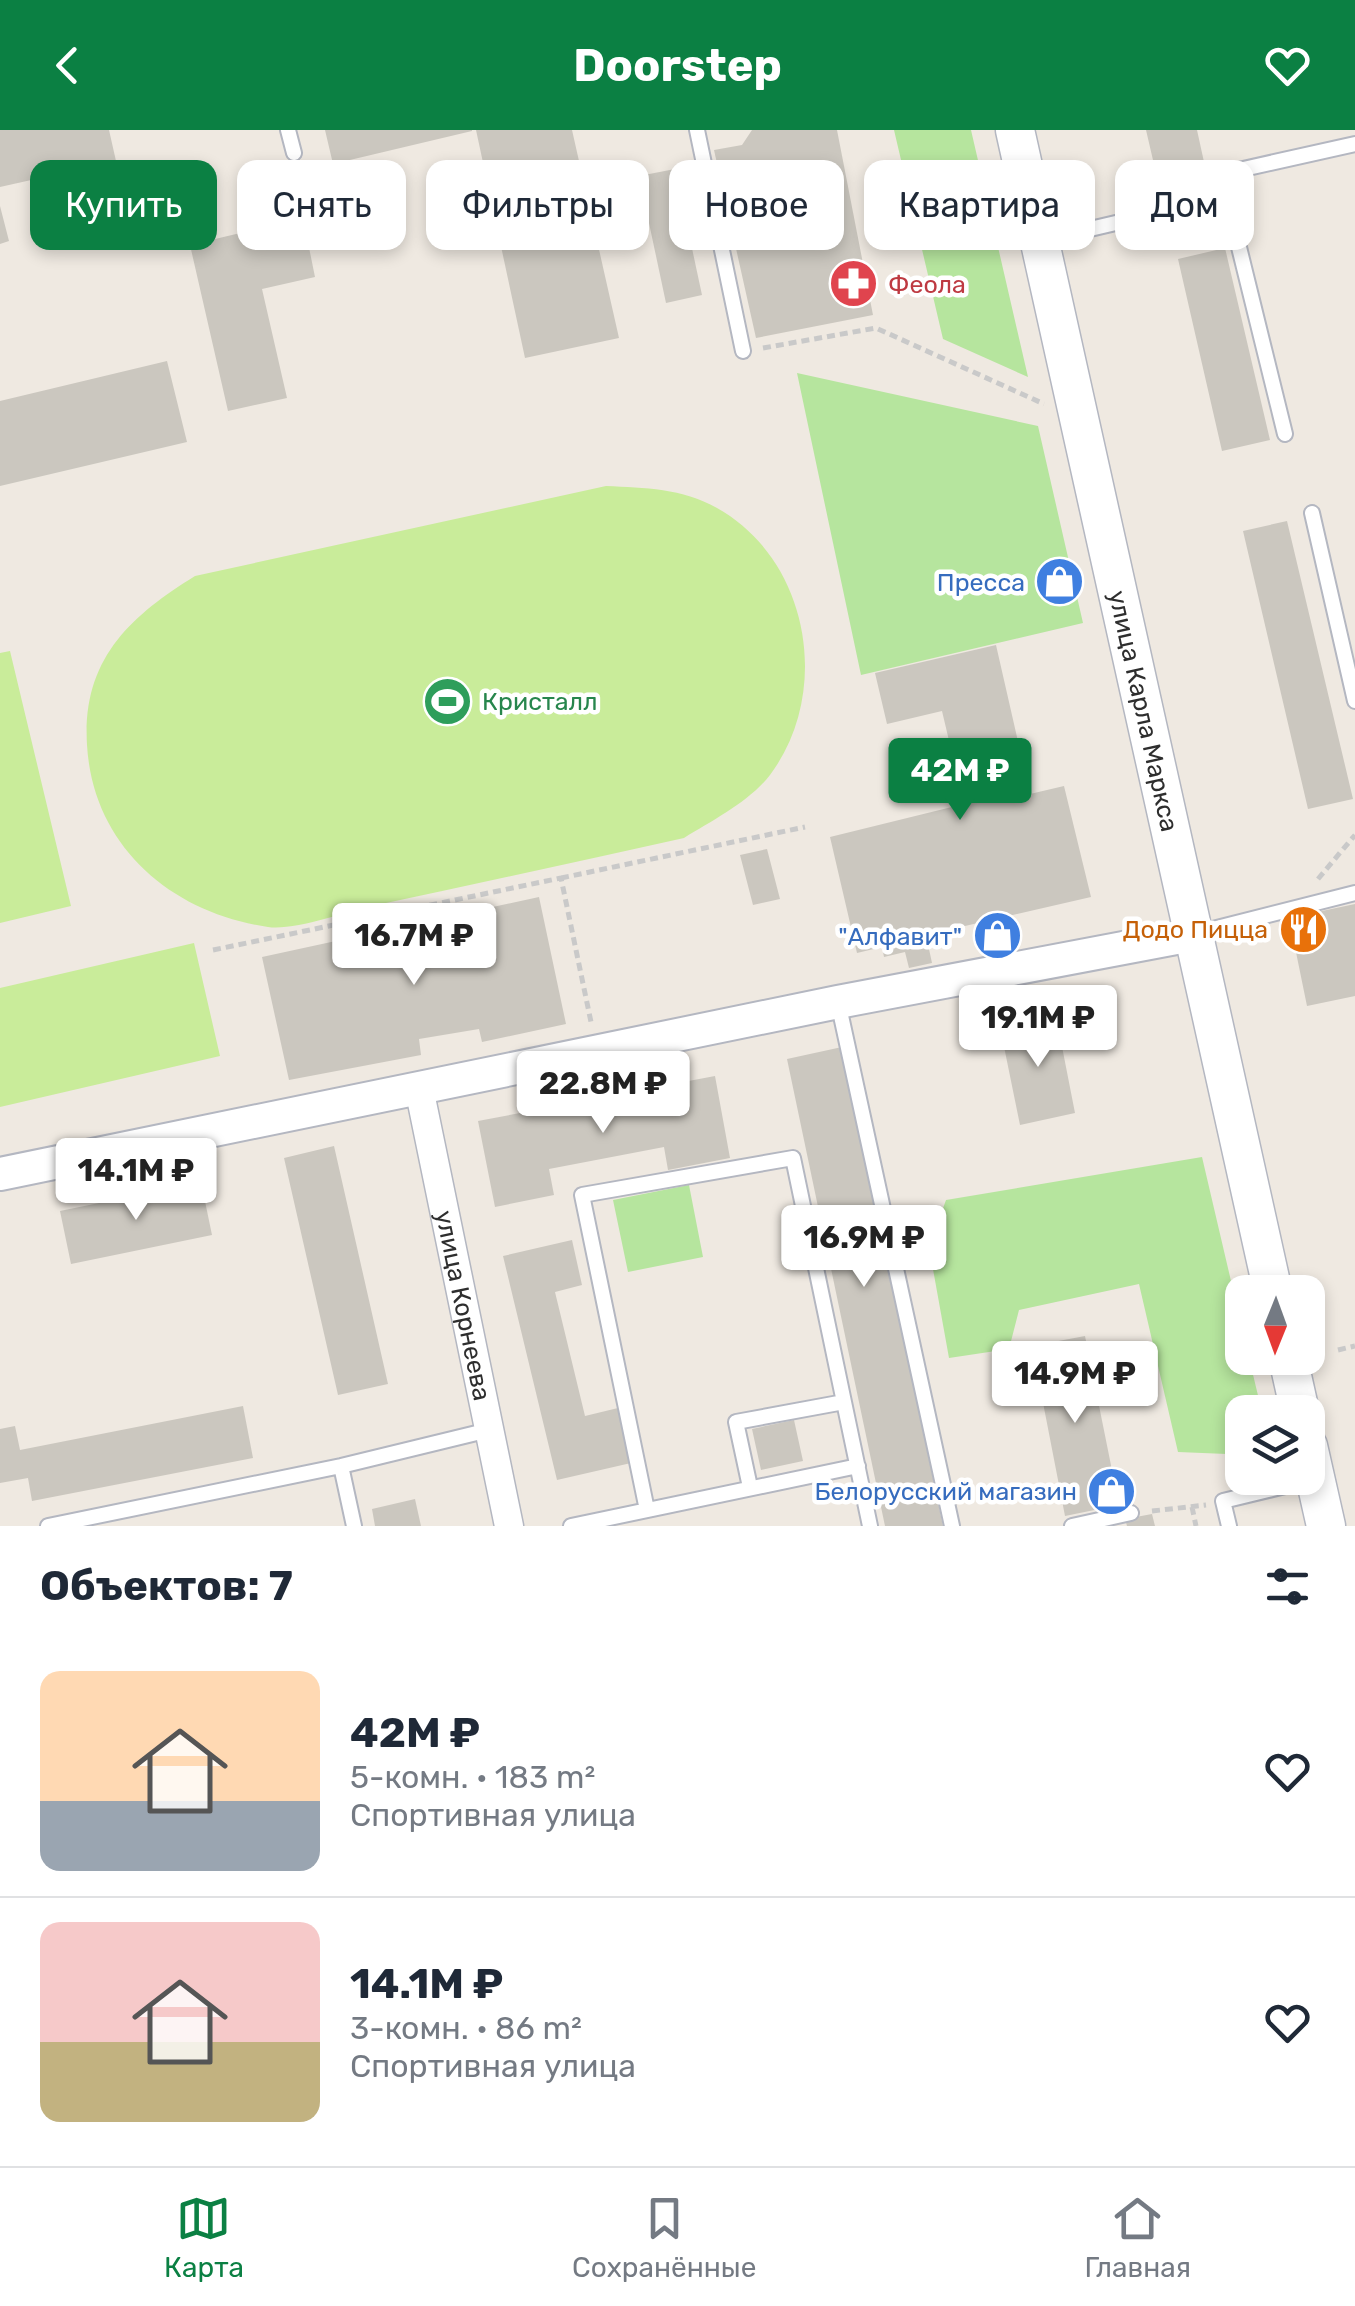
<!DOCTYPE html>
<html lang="ru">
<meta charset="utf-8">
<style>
:root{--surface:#fff;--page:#f2f2f3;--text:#1f2937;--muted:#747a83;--line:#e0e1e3;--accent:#0b8043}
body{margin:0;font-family:Rubik,sans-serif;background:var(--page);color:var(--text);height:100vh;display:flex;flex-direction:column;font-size:38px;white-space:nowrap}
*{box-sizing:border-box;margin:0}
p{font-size:32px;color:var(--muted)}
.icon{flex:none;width:55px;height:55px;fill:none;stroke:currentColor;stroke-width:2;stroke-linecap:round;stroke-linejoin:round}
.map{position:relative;height:1396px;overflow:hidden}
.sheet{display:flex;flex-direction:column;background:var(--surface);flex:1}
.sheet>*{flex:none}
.top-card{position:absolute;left:30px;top:30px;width:1295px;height:90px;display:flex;gap:20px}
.needle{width:65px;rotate:181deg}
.tools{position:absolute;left:1225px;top:1145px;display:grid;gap:20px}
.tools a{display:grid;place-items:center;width:100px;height:100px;border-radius:20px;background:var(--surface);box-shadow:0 5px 15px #0003;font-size:50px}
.price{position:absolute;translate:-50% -85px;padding:0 22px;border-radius:10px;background:#fff;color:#222;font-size:32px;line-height:65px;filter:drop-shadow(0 2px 5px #0008)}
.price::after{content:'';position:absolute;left:50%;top:60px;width:30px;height:22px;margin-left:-15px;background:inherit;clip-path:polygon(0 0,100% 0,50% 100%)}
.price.active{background:var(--accent);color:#fff}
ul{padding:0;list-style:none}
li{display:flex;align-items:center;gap:30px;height:250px;padding:0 40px}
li+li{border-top:2px solid var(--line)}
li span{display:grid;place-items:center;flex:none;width:280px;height:200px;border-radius:20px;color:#555}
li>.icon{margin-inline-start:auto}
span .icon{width:120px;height:120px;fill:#fffc;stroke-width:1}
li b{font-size:42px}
h2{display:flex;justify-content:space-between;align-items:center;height:120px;padding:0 40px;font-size:42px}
.chip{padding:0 35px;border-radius:20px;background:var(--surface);box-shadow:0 5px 15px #0003;font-size:35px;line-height:90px}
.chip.active{background:var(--accent);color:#fff}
header{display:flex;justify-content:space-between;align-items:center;height:130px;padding:0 40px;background:var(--accent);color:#fff;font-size:45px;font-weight:700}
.menu{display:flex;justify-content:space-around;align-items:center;height:140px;border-top:2px solid var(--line);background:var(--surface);font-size:28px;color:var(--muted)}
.menu a{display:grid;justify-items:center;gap:5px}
.menu .active{color:var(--accent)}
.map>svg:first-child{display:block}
</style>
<header><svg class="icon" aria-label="back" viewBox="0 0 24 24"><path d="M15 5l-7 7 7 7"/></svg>Doorstep<svg class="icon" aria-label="heart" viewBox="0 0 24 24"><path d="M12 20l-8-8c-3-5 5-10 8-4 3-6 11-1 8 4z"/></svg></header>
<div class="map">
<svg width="1355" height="1396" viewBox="0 0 1355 1396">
<rect width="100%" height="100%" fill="#efe9e1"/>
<path fill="#b6e59e" d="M 894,0 L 971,0 L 1028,247 L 943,209 Z
M 797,243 L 1038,296 L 1083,493 L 861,545 Z
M 1202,1027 L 1242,1198 L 1242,1228 L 1249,1228 L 1262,1282 L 1242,1282 L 1242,1318 L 1227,1324 L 1178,1322 L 1139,1154 L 1019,1180 L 1009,1219 L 949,1228 L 929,1117 L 946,1070 Z
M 689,1055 L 703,1127 L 628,1142 L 613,1070 Z"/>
<path fill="#c9ec9a" d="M 606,356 C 645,358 682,358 717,378 C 810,430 832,562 770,645 C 749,672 713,690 684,708 C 580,731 476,754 372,776 C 346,782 293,801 268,797 C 172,783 93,717 87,615 C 82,530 129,487 195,446 Z
M 10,521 L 71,776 L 0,793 L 0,523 Z
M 194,813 L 220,926 L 0,977 L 0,858 Z"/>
<path fill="#cbc7bf" d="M 0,0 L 109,0 L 116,31 L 0,57 Z
M 325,0 L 472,0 L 472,1 L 333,34 Z
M 476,0 L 572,0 L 619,208 L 525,228 Z
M 752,0 L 837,0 L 873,185 L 756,208 L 714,20 L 742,15 Z
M 1146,0 L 1197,0 L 1204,32 L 1156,43 Z
M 675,39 L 702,165 L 666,173 L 639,46 Z
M 0,76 L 9,111 L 0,114 Z
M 303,88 L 315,147 L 262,159 L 287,268 L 228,281 L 190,115 Z
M 1225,118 L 1270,310 L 1222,321 L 1178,129 Z
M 167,231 L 187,312 L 0,356 L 0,271 Z
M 1287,391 L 1353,669 L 1308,679 L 1243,401 Z
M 996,515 L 1030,664 L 1064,656 L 1091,767 L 926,805 L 932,833 L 909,838 L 905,822 L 884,827 L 882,817 L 857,823 L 830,707 L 964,674 L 942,581 L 887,594 L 875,543 Z
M 767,719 L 780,769 L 753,775 L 740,725 Z
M 539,767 L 566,894 L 482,912 L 479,899 L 419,909 L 421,925 L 289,950 L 262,827 Z
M 1355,774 L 1355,866 L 1307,876 L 1289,788 Z
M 1056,886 L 1075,983 L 1020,995 L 1000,897 Z
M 842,917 L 943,1396 L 885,1396 L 787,929 Z
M 715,946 L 730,1028 L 668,1040 L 664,1017 L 549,1039 L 554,1065 L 495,1077 L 478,991 Z
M 334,1016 L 388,1254 L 338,1265 L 284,1028 Z
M 201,1052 L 212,1105 L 71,1134 L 60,1081 Z
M 572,1110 L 582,1155 L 555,1162 L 585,1286 L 618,1278 L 631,1333 L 557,1350 L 503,1126 Z
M 1085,1206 L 1119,1375 L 1065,1386 L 1032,1216 Z
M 243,1276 L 253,1328 L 32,1371 L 28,1348 L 0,1353 L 0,1299 L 15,1296 L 20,1320 Z
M 794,1290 L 803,1331 L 761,1340 L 752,1299 Z
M 415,1369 L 421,1396 L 375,1396 L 372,1379 Z
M 1152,1384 L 1155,1396 L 1127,1396 L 1125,1389 Z"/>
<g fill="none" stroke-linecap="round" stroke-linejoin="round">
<defs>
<path id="service" d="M 288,0 L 294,23
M 697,0 L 743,221
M 1043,110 L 1227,67
M 1285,304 L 1221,44 L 1355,14
M 1312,383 L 1355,571
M 1197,803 L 1355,763
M 838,872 L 952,1396
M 341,1336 L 354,1396
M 750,1357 L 736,1292 L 844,1272 L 870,1396
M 647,1380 L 582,1065 L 793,1028 L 844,1272
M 48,1396 L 341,1336 L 489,1300
M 571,1396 L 858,1336
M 1072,1396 L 1131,1383
M 1229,1396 L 1223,1371 L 1314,1349"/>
<g id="minor">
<path id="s1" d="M 419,958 L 509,1396"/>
</g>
<path id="tertiary" d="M 0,1044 L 838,872 L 1192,805"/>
<g id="secondary">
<path id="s2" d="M 1015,0 L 1273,1162"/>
<path d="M 1288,1228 L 1300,1282"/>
<path d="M 1308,1316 L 1326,1396"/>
</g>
</defs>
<use href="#service" stroke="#b4b7c1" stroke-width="18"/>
<use href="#minor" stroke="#b4b7c1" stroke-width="31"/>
<use href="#tertiary" stroke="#b4b7c1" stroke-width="36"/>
<use href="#secondary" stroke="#b4b7c1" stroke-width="41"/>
<path stroke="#c9c9c9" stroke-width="5" stroke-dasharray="8 5" stroke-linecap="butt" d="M 763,218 L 876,198 L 1044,274
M 561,748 L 805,697
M 1318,749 L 1355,705
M 213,820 L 561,748 L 591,892
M 1338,1220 L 1355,1216
M 1192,1377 L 1196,1396
M 1152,1381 L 1206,1375"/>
<use href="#service" stroke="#fff" stroke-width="14"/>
<use href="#minor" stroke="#fff" stroke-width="28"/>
<use href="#tertiary" stroke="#fff" stroke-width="32"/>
<use href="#secondary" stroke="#fff" stroke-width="38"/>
</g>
<defs>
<symbol id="pharmacy-disc" viewBox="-11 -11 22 22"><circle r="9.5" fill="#e0444e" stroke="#fff"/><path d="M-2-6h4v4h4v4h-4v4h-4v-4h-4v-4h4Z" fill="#fff"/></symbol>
<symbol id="shop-disc" viewBox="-11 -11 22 22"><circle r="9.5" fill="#3f7fe0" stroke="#fff"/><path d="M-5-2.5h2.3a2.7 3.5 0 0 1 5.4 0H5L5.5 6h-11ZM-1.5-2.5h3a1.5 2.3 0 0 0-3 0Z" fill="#fff"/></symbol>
<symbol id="stadium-disc" viewBox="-11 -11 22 22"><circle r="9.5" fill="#2e9e5b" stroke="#fff"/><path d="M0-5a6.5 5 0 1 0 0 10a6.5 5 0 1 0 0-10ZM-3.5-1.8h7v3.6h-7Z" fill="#fff"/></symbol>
<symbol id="restaurant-disc" viewBox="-11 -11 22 22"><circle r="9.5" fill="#e8710a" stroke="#fff"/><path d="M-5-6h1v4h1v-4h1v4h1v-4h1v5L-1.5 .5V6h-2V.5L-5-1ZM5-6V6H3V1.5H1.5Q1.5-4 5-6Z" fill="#fff"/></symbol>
</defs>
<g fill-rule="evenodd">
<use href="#pharmacy-disc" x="826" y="126" width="55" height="55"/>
<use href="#shop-disc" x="1032" y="424" width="55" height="55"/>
<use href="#stadium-disc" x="420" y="544" width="55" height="55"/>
<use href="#restaurant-disc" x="1276" y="772" width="55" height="55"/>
<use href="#shop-disc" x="970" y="778" width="55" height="55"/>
<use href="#shop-disc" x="1084" y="1334" width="55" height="55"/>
</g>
<g text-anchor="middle" stroke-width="9" stroke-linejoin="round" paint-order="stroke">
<g font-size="25" fill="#be3a42" stroke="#fff" text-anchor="start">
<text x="888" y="163">Феола</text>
</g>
<g font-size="25" fill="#366cbe" stroke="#fff" text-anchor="end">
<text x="1025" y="461">Пресса</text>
<text x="962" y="815">"Алфавит"</text>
<text x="1077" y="1370">Белорусский магазин</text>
</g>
<g font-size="25" fill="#27864d" stroke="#fff" text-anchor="start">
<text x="482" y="580">Кристалл</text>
</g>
<g font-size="25" fill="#2e2e2e" stroke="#fff">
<text dy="9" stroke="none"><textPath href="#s2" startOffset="595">улица Карла Маркса</textPath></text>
<text dy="9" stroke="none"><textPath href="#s1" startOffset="222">улица Корнеева</textPath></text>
</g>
<g font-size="25" fill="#c56008" stroke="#fff" text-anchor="end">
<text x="1268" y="808">Додо Пицца</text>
</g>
</g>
</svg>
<div class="tools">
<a><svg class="needle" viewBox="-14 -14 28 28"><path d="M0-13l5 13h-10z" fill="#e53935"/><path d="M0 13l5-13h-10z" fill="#747a83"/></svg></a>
<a><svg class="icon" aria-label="layers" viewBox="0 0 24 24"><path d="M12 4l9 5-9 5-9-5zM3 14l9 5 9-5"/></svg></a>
</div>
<b class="price active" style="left:960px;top:693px">42M ₽</b>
<b class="price" style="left:414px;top:858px">16.7M ₽</b>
<b class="price" style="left:1038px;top:940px">19.1M ₽</b>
<b class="price" style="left:603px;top:1006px">22.8M ₽</b>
<b class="price" style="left:136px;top:1093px">14.1M ₽</b>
<b class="price" style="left:864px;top:1160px">16.9M ₽</b>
<b class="price" style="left:1075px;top:1296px">14.9M ₽</b>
<div class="top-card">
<a class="chip active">Купить</a>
<a class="chip">Снять</a>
<a class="chip">Фильтры</a>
<a class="chip">Новое</a>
<a class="chip">Квартира</a>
<a class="chip">Дом</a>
</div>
</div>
<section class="sheet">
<h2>Объектов: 7<svg class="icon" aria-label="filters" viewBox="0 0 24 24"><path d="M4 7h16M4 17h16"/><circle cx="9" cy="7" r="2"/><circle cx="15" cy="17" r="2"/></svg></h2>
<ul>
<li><span style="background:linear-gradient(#ffd9b3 65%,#9aa5b1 0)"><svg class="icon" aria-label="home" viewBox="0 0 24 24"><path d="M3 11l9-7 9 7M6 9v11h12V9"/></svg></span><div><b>42M ₽</b><p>5-комн. · 183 m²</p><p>Спортивная улица</p></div><svg class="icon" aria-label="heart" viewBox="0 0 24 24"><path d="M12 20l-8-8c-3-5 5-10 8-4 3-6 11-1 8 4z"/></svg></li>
<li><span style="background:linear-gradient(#f6c9c9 60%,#c2b280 0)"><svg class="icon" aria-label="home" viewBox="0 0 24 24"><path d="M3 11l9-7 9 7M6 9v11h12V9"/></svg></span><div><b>14.1M ₽</b><p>3-комн. · 86 m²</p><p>Спортивная улица</p></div><svg class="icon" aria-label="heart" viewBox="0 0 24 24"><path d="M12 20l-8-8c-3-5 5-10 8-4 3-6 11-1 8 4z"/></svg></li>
</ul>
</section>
<nav class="menu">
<a class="active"><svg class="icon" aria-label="map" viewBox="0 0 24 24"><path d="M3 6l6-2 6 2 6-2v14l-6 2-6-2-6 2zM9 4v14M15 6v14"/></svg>Карта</a>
<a><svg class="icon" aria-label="saved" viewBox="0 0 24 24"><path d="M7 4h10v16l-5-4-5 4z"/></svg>Сохранённые</a>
<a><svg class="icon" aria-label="home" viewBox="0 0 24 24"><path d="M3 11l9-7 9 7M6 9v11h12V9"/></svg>Главная</a>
</nav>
